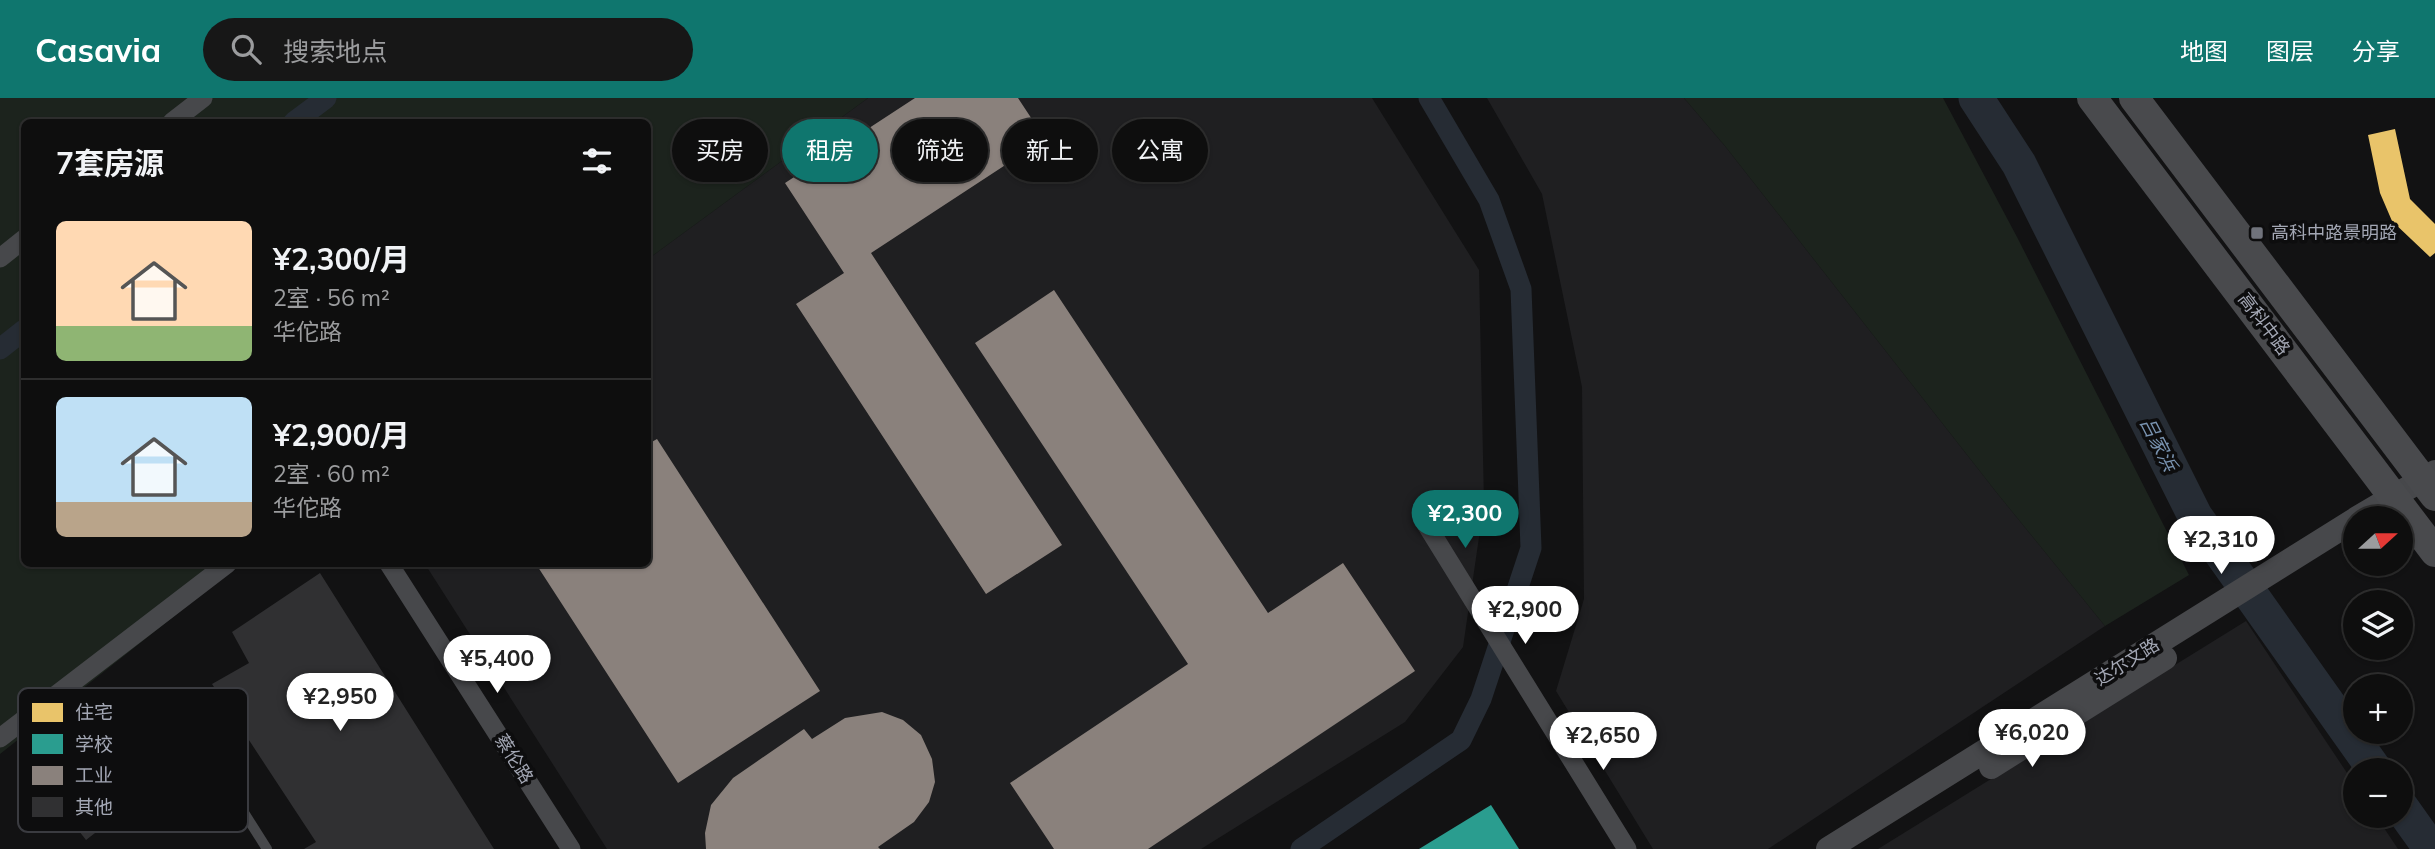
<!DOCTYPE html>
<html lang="zh">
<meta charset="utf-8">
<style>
:root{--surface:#0e0e0e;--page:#171717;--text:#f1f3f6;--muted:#9b9c9e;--line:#2e2e2e;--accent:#0f766e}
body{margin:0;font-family:Mulish,"Noto Sans SC",sans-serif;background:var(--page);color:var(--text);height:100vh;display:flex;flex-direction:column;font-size:26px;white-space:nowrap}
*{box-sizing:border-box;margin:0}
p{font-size:23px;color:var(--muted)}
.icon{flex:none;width:38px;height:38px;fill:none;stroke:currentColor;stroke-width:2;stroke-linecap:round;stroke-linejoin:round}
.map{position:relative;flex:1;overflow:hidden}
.sheet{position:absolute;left:21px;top:21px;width:630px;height:448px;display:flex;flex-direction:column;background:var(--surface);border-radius:10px;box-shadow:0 2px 5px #0004,0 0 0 2px var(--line)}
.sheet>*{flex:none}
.guide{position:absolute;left:672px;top:21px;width:665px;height:63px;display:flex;gap:14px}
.needle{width:46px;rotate:69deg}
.controls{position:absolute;left:2343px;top:408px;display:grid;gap:14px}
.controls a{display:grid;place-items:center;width:70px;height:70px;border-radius:50%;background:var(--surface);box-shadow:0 2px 5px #0004,0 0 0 2px var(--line);font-size:35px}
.price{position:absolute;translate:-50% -60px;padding:0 16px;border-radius:24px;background:#fff;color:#222;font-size:23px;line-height:46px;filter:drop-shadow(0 2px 4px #0008)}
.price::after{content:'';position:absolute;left:50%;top:42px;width:21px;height:16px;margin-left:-10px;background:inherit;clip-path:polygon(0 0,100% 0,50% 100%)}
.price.active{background:var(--accent);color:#fff}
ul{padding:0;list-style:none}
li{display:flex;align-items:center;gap:21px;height:175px;padding:0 35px}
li+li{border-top:2px solid var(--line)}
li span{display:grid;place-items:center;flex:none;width:196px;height:140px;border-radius:10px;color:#555}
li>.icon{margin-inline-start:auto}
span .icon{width:84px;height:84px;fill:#fffc;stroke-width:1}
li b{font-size:30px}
h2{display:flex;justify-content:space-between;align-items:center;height:84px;padding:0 35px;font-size:30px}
.pill{padding:0 24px;border-radius:32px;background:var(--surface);box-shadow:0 2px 5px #0004,0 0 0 2px var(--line);font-size:24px;line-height:63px}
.pill.active{background:var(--accent);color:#fff}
header{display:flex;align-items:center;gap:42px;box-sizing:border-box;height:98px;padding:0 35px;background:var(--accent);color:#fff}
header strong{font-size:33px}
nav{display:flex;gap:38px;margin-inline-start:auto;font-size:24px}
.search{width:490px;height:63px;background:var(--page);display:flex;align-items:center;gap:18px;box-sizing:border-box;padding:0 24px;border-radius:38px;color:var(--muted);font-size:26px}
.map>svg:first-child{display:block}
</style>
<header>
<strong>Casavia</strong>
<div class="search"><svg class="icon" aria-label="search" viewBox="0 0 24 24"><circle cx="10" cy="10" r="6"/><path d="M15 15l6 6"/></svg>搜索地点</div>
<nav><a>地图</a><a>图层</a><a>分享</a></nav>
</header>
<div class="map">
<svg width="2435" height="751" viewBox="0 0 2435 751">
<rect width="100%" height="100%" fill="#121213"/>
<path fill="#1f1f21" d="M 868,0 L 1372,0 L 1479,172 L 1484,405 L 1463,549 L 1405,624 L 1201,751 L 607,751 L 425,466 L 648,466 L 648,161 Z
M 1487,0 L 1684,0 L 1725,48 L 1997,395 L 2105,528 L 1768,751 L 1653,751 L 1556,593 L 1584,501 L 1582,289 L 1542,96 Z
M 2246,523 L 2355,687 L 2356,718 L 2376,718 L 2398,751 L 1878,751 Z"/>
<path fill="#1c231d" d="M 0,0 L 868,0 L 648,161 L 648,24 L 24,24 L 24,466 L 240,466 L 0,656 Z
M 1684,0 L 1943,0 L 2017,139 L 2189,477 L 2105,528 L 1997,395 L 1725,48 Z"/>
<path fill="#e9c46a" d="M 2395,31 L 2410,101 L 2435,126 L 2435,155 L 2430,159 L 2392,123 L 2380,95 L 2368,37 Z"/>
<path fill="#2a9d8f" d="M 1491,707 L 1519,751 L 1419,751 Z"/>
<path fill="#8a817c" d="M 915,0 L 1018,0 L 1045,41 L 871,155 L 1062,447 L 986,496 L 796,206 L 844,175 L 785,85 Z
M 1054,192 L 1268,515 L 1343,465 L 1415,573 L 1148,751 L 1054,751 L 1010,685 L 1188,566 L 975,245 Z
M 657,341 L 820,593 L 678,685 L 536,466 L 648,466 L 648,346 Z
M 882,614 L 903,622 L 921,637 L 932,661 L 935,684 L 929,704 L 914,724 L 878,749 L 880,751 L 706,751 L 705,735 L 711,707 L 733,680 L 804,631 L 812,641 L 845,620 Z"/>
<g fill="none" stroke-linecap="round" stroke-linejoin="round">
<path stroke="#262c34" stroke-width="21" d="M 294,24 L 326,0
M 0,251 L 24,232
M 1301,751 L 1461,642 L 1481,601 L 1531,450 L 1521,191 L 1489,102 L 1429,0"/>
<path stroke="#262c34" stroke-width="35" d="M 1976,0 L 2019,66 L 2195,418 L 2375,672
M 2401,709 L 2431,751"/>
</g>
<path fill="#303032" d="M 320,475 L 494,751 L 304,751 L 316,744 L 212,586 L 249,565 L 232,534 Z
M 136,603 L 184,666 L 86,742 L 37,679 Z"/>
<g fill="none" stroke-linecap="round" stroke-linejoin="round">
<path stroke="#47484b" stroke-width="10" d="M 214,667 L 267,751"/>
<path stroke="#47484b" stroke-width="19" d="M 172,24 L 203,0
M 0,160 L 24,141
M 1426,426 L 1627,751
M 389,466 L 571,751
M 0,640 L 227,466"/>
<path stroke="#47484b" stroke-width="24" d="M 2357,420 L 2435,374
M 1991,669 L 2165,560
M 1828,751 L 2356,421"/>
<path stroke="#494a4d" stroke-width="30" d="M 2092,0 L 2435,454
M 2134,0 L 2435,398"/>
</g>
<rect fill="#70737c" stroke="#0d0d0e" stroke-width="2.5" x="2250" y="128" width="14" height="14" rx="3.5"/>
<g text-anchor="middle" stroke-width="7" stroke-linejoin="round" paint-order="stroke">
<g font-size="18" fill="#a3a7b4" stroke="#0d0d0e" text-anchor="start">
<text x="2271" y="141">高科中路景明路</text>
</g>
<g font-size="18" fill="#a3a7b4" stroke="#0d0d0e">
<text transform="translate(2264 226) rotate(53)" y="6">高科中路</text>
<text transform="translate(2127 564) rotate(-32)" y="6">达尔文路</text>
<text transform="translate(514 661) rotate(58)" y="6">蔡伦路</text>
</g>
<g font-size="19" font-style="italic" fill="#7993b0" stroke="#0d0d0e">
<text transform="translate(2159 346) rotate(63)" y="7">吕家浜</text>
</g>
</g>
<rect x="18" y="590" width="230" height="144" rx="10" fill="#0d0d0e" stroke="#3a3b40" stroke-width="2"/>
<rect x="32" y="605" width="31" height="19" fill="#e9c46a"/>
<rect x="32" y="636" width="31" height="20" fill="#2a9d8f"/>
<rect x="32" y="668" width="31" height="19" fill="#8a817c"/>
<rect x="32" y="699" width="31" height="20" fill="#303032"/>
<g font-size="19" fill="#a3a7b4">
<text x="75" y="621">住宅</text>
<text x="75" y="653">学校</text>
<text x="75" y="684">工业</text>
<text x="75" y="716">其他</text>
</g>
</svg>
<div class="controls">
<a><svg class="needle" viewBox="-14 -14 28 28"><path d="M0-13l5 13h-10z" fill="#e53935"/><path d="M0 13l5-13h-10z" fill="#9b9c9e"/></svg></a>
<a><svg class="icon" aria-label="layers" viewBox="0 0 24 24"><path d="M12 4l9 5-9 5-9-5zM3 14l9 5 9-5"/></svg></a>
<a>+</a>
<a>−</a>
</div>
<b class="price active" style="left:1465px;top:452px">¥2,300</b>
<b class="price" style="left:2221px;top:478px">¥2,310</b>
<b class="price" style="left:1525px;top:548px">¥2,900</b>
<b class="price" style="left:497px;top:597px">¥5,400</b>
<b class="price" style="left:340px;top:635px">¥2,950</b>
<b class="price" style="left:2032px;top:671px">¥6,020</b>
<b class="price" style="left:1603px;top:674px">¥2,650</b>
<div class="guide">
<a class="pill">买房</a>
<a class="pill active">租房</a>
<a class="pill">筛选</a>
<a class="pill">新上</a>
<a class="pill">公寓</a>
</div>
<section class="sheet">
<h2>7套房源<svg class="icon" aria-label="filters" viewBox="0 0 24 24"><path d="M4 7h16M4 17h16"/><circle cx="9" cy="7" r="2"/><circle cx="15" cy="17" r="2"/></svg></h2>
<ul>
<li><span style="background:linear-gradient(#ffd9b3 75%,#8fb573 0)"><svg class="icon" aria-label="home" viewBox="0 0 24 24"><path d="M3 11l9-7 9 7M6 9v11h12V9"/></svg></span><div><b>¥2,300/月</b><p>2室 · 56 m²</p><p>华佗路</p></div></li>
<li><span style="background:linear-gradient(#bfe0f5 75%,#b9a48a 0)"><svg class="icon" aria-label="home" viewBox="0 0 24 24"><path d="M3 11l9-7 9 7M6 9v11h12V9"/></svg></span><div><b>¥2,900/月</b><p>2室 · 60 m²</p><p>华佗路</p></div></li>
</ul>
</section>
</div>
